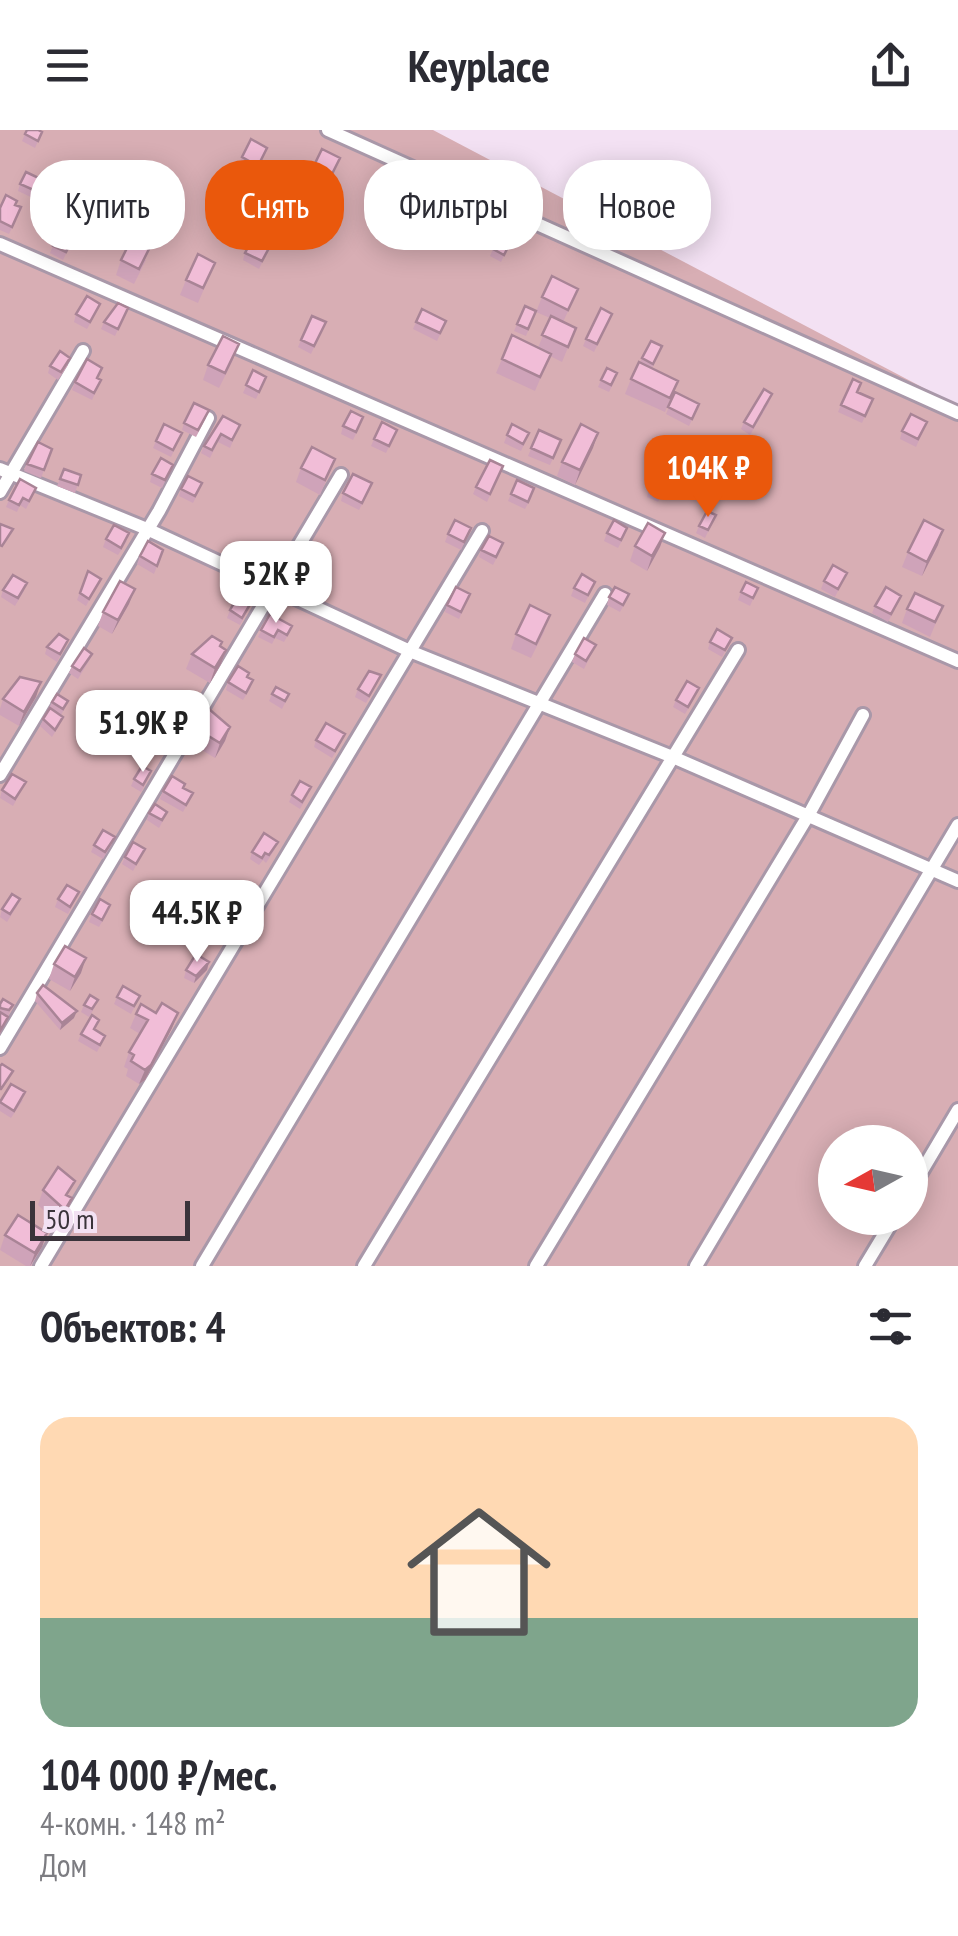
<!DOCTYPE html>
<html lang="ru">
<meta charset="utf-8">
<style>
:root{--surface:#fff;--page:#f2f2f3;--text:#2b2b33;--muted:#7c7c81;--accent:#ea580c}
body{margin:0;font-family:"PT Sans Narrow",sans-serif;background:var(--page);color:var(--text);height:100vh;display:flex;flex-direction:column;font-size:38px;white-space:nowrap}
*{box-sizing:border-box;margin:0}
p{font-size:32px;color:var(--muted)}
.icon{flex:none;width:55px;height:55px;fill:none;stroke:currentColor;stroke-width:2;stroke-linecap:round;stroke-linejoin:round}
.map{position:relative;height:1136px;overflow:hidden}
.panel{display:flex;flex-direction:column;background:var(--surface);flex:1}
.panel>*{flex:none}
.guide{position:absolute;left:30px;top:30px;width:900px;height:90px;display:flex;gap:20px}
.needle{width:65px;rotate:262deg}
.tools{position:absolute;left:818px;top:995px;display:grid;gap:20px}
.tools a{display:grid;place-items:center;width:110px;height:110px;border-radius:50%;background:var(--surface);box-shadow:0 5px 25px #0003;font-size:50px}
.scale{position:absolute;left:30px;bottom:25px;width:160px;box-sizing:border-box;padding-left:10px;border:5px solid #3a333a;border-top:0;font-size:28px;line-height:35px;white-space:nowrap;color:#3a333a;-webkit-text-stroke:8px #f3e1f3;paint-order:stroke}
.price{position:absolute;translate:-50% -85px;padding:0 22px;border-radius:20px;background:#fff;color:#222;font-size:32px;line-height:65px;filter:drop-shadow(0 2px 5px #0008)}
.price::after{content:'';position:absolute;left:50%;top:60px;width:30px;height:22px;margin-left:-15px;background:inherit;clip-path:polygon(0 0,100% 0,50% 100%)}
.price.active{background:var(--accent);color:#fff}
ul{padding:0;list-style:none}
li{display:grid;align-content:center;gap:20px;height:530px;padding:0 40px}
li span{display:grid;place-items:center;height:310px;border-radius:30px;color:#555}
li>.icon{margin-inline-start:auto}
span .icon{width:180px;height:180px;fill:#fffc;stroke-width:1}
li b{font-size:42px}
h2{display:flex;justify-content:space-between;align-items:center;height:120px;padding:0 40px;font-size:42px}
.pill{padding:0 35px;border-radius:40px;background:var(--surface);box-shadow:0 5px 25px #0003;font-size:35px;line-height:90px}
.pill.active{background:var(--accent);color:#fff}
header{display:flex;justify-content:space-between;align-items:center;height:130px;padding:0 40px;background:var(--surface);font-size:45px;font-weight:700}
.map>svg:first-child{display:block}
</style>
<header><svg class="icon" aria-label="menu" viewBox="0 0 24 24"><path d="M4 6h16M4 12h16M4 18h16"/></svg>Keyplace<svg class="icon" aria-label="share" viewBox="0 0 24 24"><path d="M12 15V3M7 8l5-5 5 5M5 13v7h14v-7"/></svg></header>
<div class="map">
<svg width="958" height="1136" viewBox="0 0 958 1136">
<rect width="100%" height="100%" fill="#f3e1f3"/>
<path fill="#d8aeb4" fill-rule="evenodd" d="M 0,0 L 433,0 L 958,276 L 958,1136 L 0,1136 ZM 835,1012 L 910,1012 L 910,1088 L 835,1088 Z"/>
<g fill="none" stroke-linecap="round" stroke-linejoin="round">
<defs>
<path id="lane" d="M 328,0 L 958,283
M 0,114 L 958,531
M 0,339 L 147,399 L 412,522 L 675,628 L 958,751
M 0,362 L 83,221
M 0,645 L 159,381 L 208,288
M 0,918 L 341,345
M 910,1061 L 958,980
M 41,1136 L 482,401
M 202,1136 L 605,464
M 364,1136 L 738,520
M 536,1136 L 808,686 L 863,585
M 696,1136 L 958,695
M 865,1136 L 894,1088"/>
</defs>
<use href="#lane" stroke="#a998a9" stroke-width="18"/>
<use href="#lane" stroke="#fff" stroke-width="12"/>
</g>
<path fill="#cfa3b9" d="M 27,0 L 42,2 L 35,18 L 22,11 Z
M 267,18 L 255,43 L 239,35 L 242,27 Z
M 340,28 L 324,64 L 318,61 L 310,76 L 299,70 L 304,56 Z
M 43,50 L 35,69 L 18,61 L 20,54 Z
M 78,63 L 83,75 L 76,88 L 69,84 Z
M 373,71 L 396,72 L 384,86 L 370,79 Z
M 15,75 L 18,85 L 9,104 L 0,100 L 0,78 Z
M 239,78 L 228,101 L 212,93 L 214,86 Z
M 449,92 L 439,113 L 426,106 L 428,98 Z
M 73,109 L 63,130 L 50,123 L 53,116 Z
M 511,111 L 501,132 L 490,126 L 493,119 Z
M 269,118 L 259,139 L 243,130 L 245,123 Z
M 121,130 L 146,130 L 134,154 L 116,145 Z
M 215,133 L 198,173 L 180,165 L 186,150 Z
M 542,167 L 572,173 L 563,192 L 576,198 L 562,232 L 550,226 L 535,261 L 496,243 L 502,229 L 538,218 L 550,188 L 536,182 Z
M 525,176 L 536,181 L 526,206 L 514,201 Z
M 128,178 L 115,206 L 101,199 L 104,192 Z
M 422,179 L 446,191 L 437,211 L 413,199 Z
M 97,181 L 87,199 L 74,192 L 76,184 Z
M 609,191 L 594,222 L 583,216 L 586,209 Z
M 326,192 L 311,224 L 298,217 L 301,210 Z
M 651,211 L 662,216 L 652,238 L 678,251 L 665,282 L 625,264 L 631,249 Z
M 234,228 L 219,258 L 203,250 L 208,235 Z
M 68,235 L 58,250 L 48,243 L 50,236 Z
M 253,240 L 266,247 L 256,269 L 243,263 Z
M 101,250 L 92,270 L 72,260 L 75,252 Z
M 601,250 L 615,250 L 609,262 L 598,257 Z
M 675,262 L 696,281 L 689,296 L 666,284 Z
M 858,262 L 873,269 L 862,293 L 838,282 L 841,275 Z
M 770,271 L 750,305 L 741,299 L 744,292 Z
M 223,286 L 240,295 L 230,318 L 218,312 L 210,328 L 201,323 L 204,316 Z
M 206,288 L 196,307 L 182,300 L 184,293 Z
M 360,295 L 353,310 L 341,304 L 343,296 Z
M 924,299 L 916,317 L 900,309 L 902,301 Z
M 397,300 L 386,323 L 371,316 L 374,309 Z
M 539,300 L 561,310 L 550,335 L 528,326 Z
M 598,303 L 575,355 L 557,346 L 562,332 Z
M 507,305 L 526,310 L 521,321 L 504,313 Z
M 179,310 L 171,327 L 153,318 L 156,311 Z
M 52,319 L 41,348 L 24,341 L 27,334 Z
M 335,329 L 320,365 L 296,352 L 301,338 Z
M 173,335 L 162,358 L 150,352 L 152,344 Z
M 503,336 L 487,372 L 473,364 L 476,357 Z
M 64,339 L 81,345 L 75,363 L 57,356 Z
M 670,347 L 658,372 L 647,367 L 649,359 Z
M 517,350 L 532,366 L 525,379 L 508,371 Z
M 181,359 L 199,361 L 193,373 L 179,366 Z
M 369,361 L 359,380 L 341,371 L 343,363 Z
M 33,365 L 26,379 L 20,375 L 17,382 L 6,377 L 9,370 Z
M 716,385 L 705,408 L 696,403 L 699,396 Z
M 471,398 L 461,420 L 445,412 L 448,404 Z
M 607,403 L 625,405 L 618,418 L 604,411 Z
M 665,403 L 660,417 L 647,441 L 630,431 L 635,416 Z
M 106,409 L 127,411 L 118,425 L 103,417 Z
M 938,415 L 922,446 L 902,437 L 908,422 Z
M 163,420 L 154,444 L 137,434 L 140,426 Z
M 481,420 L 500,421 L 493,435 L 479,427 Z
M 88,441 L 101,449 L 86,476 L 77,470 Z
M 847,443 L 835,467 L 821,459 L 824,451 Z
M 595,452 L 585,473 L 571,466 L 574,458 Z
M 758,458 L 750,476 L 738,470 L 741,462 Z
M 3,460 L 24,461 L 15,476 L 1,467 Z
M 470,464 L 459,489 L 445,482 L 447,475 Z
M 255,466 L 240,495 L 227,488 L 230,480 Z
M 609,467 L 626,471 L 620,482 L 607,475 Z
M 898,473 L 888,492 L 872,483 L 875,476 Z
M 129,474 L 112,504 L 98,496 L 103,482 Z
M 943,476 L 930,507 L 902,493 L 907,479 Z
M 270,484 L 289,503 L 284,512 L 275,508 L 272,514 L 258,507 Z
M 545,500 L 531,528 L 511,519 L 516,504 Z
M 732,508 L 722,527 L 708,519 L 710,512 Z
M 68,510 L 57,532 L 45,524 L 47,517 Z
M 596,515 L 584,539 L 572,532 L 575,524 Z
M 221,516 L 226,520 L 221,534 L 210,553 L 186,539 L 192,524 Z
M 92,524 L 89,531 L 78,549 L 69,543 L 72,536 Z
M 247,547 L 251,557 L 243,570 L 226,560 L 228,552 Z
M 378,552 L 366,573 L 355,567 L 358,559 Z
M 272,564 L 286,571 L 282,579 L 269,571 Z
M 696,565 L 685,584 L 673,577 L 676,570 Z
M 36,567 L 19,596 L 0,585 L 0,579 L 3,569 Z
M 52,572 L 65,578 L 61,585 L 60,594 L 52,607 L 40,596 Z
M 188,585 L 177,602 L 156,595 L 159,588 Z
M 230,597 L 225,611 L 215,628 L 192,614 L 197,599 Z
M 316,610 L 342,611 L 332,628 L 314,617 Z
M 134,649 L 148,649 L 141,662 L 131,656 Z
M 26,652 L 13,676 L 0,668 L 2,660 Z
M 183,658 L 193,663 L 183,682 L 160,669 L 163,661 Z
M 292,665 L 308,665 L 300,679 L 289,672 Z
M 149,683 L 164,689 L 159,698 L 147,690 Z
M 112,714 L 103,729 L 91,722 L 94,715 Z
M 145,719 L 133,741 L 122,734 L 125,727 Z
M 275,719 L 266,733 L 263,730 L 259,735 L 250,729 L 252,722 Z
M 79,762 L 68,784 L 55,777 L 58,769 Z
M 20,769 L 17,776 L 7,792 L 0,787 L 2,779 Z
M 241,769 L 231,798 L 216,789 L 218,781 Z
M 108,782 L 99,797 L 89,792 L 92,784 Z
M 209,832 L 207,840 L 194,853 L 184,848 L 186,840 Z
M 54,834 L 81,843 L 70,861 L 49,849 Z
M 37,863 L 74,888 L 60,900 L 35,871 Z
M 140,866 L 131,884 L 114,874 L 117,867 Z
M 3,869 L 10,882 L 0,904 L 0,874 Z
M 84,875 L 95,877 L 89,887 L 81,882 Z
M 136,884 L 172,898 L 145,950 L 139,954 L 126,946 L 128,939 L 124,937 L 129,922 L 140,904 L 130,898 Z
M 95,900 L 105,906 L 97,922 L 78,911 L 81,904 Z
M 23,970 L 11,988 L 0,981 L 0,972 Z
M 43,1060 L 72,1068 L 67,1083 L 59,1095 L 38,1075 Z
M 5,1105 L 42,1117 L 31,1136 L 26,1136 L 0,1120 Z"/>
<path fill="#a98496" d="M 398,65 L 396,72 L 384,86 L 386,79 Z
M 598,303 L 593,318 L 575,355 L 580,340 Z
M 943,400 L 938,415 L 922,446 L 927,432 Z
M 665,403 L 660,417 L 647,441 L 652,426 Z
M 135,459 L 129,474 L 112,504 L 118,490 Z
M 226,520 L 221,534 L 210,553 L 215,538 Z
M 41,552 L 36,567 L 19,596 L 24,582 Z
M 230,597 L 225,611 L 215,628 L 220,613 Z
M 86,828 L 81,843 L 70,861 L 75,847 Z
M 209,832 L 207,840 L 194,853 L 196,846 Z
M 77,881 L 74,888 L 60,900 L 62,893 Z
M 178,883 L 172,898 L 145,950 L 139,954 L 145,940 Z
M 72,1068 L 67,1083 L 59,1095 L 65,1080 Z
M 47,1103 L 42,1117 L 30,1136 L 35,1123 Z"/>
<path fill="#f1bdd7" stroke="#a98496" stroke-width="2.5" d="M 27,0 L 38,0 L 42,2 L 38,11 L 25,4 Z
M 251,9 L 267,18 L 258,36 L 242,27 Z
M 322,19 L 340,28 L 329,50 L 323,46 L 316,61 L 304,56 Z
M 26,42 L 43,50 L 38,62 L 20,54 Z
M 382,55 L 398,65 L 386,79 L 373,71 Z
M 78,63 L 85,67 L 79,80 L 71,76 Z
M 6,65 L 17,71 L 15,75 L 21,77 L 12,97 L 0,91 L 0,78 Z
M 223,70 L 239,78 L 230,94 L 214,86 Z
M 440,78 L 452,84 L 441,105 L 428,98 Z
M 63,95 L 76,101 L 66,122 L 53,116 Z
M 500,105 L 511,111 L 504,125 L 493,119 Z
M 133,106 L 151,115 L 139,139 L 121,130 Z
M 252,110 L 269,118 L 262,131 L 245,123 Z
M 198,124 L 215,133 L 203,158 L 186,150 Z
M 552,146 L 578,159 L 568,180 L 542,167 Z
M 87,166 L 100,174 L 90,192 L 76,184 Z
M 118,173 L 128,178 L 118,199 L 104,192 Z
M 525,176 L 536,181 L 528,199 L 517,194 Z
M 601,178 L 612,184 L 597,214 L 586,209 Z
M 422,179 L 446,191 L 440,203 L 416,192 Z
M 312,186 L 326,192 L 314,216 L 301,210 Z
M 551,186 L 576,198 L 568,217 L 542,205 Z
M 512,205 L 551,224 L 540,247 L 502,229 Z
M 223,206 L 239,214 L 225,243 L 208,235 Z
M 651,211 L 662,216 L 653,234 L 642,228 Z
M 60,221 L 70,228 L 61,242 L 50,236 Z
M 87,229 L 102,238 L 97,248 L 101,250 L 94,263 L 75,252 Z
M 639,232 L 678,251 L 670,268 L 631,249 Z
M 607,238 L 617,243 L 611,255 L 601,250 Z
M 253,240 L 266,247 L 259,262 L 246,255 Z
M 853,249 L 861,253 L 857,262 L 873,269 L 865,286 L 841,275 Z
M 764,259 L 772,264 L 753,297 L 744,292 Z
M 675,262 L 699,274 L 692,289 L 668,277 Z
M 194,273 L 209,280 L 198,300 L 184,293 Z
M 351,281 L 363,287 L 356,302 L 343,296 Z
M 911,284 L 927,292 L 918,309 L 902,301 Z
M 223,286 L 240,295 L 232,310 L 221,304 L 212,320 L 204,316 Z
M 382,292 L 397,300 L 389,316 L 374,309 Z
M 164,294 L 182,303 L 173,320 L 156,311 Z
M 512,294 L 529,303 L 523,314 L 507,305 Z
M 581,294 L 598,303 L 580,340 L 562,332 Z
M 539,300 L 561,310 L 553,328 L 531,318 Z
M 38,312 L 52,319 L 44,340 L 27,334 Z
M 312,317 L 335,329 L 325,350 L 301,338 Z
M 161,328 L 173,335 L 165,350 L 152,344 Z
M 490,330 L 503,336 L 490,364 L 476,357 Z
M 64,339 L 81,345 L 78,355 L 60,349 Z
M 658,342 L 670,347 L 661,365 L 649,359 Z
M 353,344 L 372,353 L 362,373 L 343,363 Z
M 188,346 L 202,353 L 195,366 L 181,359 Z
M 20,349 L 36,358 L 29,371 L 23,368 L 19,375 L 9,370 Z
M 517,350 L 534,358 L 528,372 L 511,364 Z
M 707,381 L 716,385 L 708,400 L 699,396 Z
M 455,390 L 471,398 L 464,412 L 448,404 Z
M 614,390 L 627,398 L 621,410 L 607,403 Z
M 924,390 L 943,400 L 927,432 L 908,422 Z
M 648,393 L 665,403 L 652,426 L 635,416 Z
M 0,394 L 13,399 L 2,416 L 0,415 Z
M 114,395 L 129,403 L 121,418 L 106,409 Z
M 489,406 L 503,413 L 496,427 L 481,420 Z
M 148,411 L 163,420 L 157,436 L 140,426 Z
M 833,435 L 847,443 L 838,459 L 824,451 Z
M 88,441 L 101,449 L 89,469 L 80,463 Z
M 582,444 L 595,452 L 588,465 L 574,458 Z
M 13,445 L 27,453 L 18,468 L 3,460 Z
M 120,451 L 135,459 L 118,490 L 103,482 Z
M 746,452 L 758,458 L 753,468 L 741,462 Z
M 456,457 L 470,464 L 461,482 L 447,475 Z
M 615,457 L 629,464 L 623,475 L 609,467 Z
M 886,457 L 901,466 L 891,484 L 875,476 Z
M 242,459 L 255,466 L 242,488 L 230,480 Z
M 915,463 L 943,476 L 935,492 L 907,479 Z
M 530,475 L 550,485 L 536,514 L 516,504 Z
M 270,484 L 292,496 L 287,505 L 278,500 L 274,507 L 261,500 Z
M 717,499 L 732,508 L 725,520 L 710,512 Z
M 59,504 L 68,510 L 60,524 L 47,517 Z
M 212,506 L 222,512 L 220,516 L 226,520 L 215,538 L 192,524 Z
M 584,508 L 596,515 L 586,531 L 575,524 Z
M 84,518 L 92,524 L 80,541 L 72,536 Z
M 238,536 L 249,543 L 247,547 L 253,550 L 246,563 L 228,552 Z
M 369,541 L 381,545 L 369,566 L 358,559 Z
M 20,547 L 41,552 L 24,582 L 3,569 Z
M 687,551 L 699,558 L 688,577 L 676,570 Z
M 276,557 L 289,564 L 285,571 L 272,564 Z
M 57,564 L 68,571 L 63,579 L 52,572 Z
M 172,566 L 190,578 L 180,594 L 159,588 Z
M 50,578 L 63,587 L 55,600 L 43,589 Z
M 209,579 L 230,597 L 220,613 L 197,599 Z
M 326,593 L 345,604 L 335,621 L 316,610 Z
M 142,636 L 151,641 L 143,655 L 134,649 Z
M 12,644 L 26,652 L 15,669 L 2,660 Z
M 172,646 L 185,654 L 183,658 L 193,663 L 186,675 L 163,661 Z
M 300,651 L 311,657 L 302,672 L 292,665 Z
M 155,674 L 167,682 L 162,690 L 149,683 Z
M 103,700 L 115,707 L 105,722 L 94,715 Z
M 264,703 L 278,712 L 269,725 L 265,723 L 262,728 L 252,722 Z
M 133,712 L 145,719 L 136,734 L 125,727 Z
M 67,755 L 79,762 L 70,777 L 58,769 Z
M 229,762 L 241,769 L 234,791 L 218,781 Z
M 12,764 L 20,769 L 10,784 L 2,779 Z
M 100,769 L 110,775 L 102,790 L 92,784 Z
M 65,816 L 86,828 L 75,847 L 54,834 Z
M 196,824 L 209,832 L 196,846 L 186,840 Z
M 43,855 L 77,881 L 62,893 L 37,863 Z
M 123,856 L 140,866 L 134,876 L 117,867 Z
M 90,865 L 98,870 L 92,879 L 84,875 Z
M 3,869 L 13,875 L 9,880 L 0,878 L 0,874 Z
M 162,873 L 178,883 L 151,935 L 145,940 L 131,931 L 134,925 L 129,922 L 148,890 L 136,884 L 141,874 L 156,883 Z
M 0,882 L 8,887 L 0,901 Z
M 92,885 L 99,890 L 94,899 L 105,906 L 100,915 L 81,904 Z
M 2,934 L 13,941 L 1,959 L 0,959 L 0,936 Z
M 11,954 L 25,962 L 14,981 L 0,972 Z
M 58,1037 L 75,1051 L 66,1065 L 72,1068 L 65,1080 L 43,1060 Z
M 18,1085 L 47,1103 L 35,1123 L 5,1105 Z"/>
</svg>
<div class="tools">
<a><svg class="needle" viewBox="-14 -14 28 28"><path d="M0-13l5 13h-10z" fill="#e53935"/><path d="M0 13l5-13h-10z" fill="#7c7c81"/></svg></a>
</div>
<div class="scale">50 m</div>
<b class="price active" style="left:708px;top:390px">104K ₽</b>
<b class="price" style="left:276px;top:496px">52K ₽</b>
<b class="price" style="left:143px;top:645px">51.9K ₽</b>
<b class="price" style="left:197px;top:835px">44.5K ₽</b>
<div class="guide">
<a class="pill">Купить</a>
<a class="pill active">Снять</a>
<a class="pill">Фильтры</a>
<a class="pill">Новое</a>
</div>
</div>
<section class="panel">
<h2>Объектов: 4<svg class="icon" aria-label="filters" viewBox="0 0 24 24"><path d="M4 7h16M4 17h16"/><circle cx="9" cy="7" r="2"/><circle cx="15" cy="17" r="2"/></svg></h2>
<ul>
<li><span style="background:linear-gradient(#ffd9b3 65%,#7fa58c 0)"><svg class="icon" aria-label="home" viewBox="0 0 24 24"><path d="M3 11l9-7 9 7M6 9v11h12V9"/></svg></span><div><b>104 000 ₽/мес.</b><p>4-комн. · 148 m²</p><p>Дом</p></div></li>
</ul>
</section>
